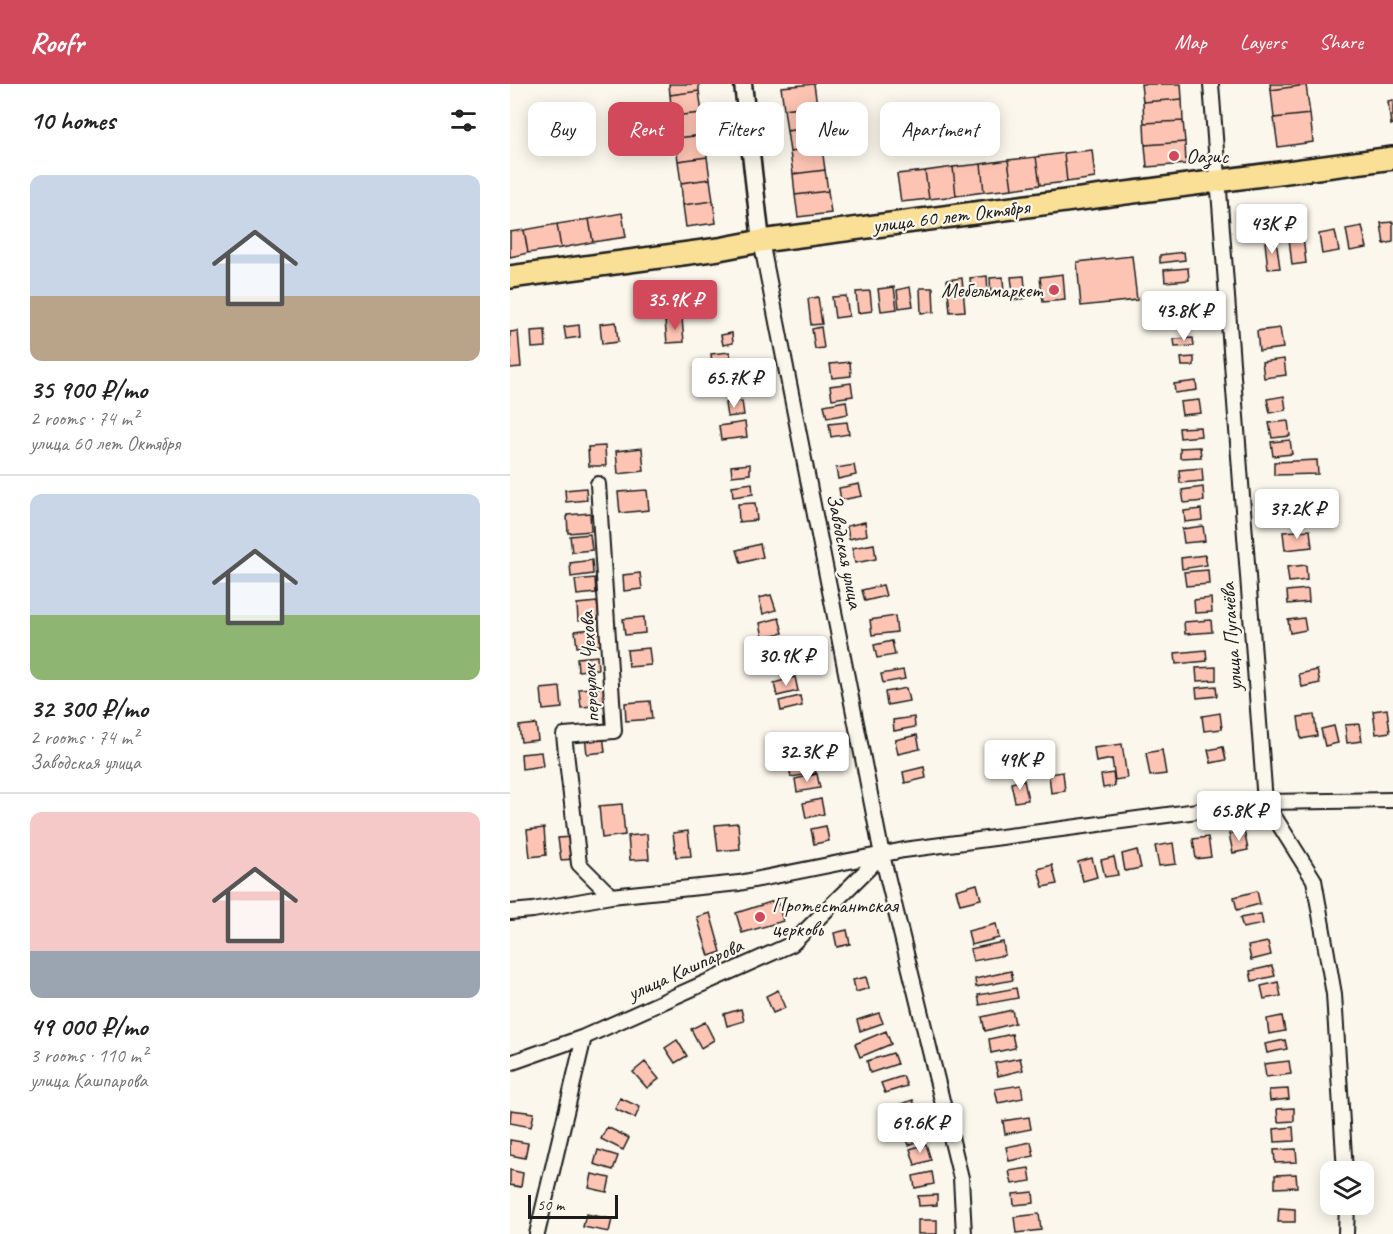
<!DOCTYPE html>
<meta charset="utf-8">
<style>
:root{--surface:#fff;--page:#f6f6f6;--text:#222;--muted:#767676;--line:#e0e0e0;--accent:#d1495b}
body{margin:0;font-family:Caveat,sans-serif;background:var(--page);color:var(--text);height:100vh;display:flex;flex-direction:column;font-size:22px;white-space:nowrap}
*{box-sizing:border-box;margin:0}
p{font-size:20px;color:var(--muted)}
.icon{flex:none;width:33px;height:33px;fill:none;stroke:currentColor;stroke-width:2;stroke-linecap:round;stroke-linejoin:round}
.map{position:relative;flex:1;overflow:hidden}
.drawer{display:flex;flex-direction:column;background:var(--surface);width:510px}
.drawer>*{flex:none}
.top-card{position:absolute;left:18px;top:18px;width:570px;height:54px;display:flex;gap:12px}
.buttons{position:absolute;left:810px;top:1077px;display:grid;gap:12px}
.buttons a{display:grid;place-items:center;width:54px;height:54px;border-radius:12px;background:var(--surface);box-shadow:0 3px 15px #0003;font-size:30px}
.scale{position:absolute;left:18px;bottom:15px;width:90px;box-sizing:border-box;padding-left:6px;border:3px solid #1c1c1c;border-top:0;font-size:16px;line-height:21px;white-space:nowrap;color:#1c1c1c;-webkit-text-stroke:4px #fbf7ec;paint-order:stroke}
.price{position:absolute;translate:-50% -51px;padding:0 14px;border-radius:6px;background:#fff;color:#222;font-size:20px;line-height:39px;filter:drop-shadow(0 2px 3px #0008)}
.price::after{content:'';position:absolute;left:50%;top:36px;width:18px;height:14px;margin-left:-9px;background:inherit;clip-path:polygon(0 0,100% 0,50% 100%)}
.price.active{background:var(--accent);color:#fff}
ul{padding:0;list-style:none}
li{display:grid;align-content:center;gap:12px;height:318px;padding:0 30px}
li+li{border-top:2px solid var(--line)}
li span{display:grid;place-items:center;height:186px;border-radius:12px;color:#555}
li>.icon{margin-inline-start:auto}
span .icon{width:108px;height:108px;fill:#fffc;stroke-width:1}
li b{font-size:26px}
h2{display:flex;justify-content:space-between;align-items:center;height:72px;padding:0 30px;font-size:26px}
.pill{padding:0 21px;border-radius:12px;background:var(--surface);box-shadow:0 3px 15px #0003;font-size:21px;line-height:54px}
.pill.active{background:var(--accent);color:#fff}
header{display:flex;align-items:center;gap:36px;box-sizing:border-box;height:84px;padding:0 30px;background:var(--accent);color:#fff}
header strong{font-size:28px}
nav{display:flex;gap:33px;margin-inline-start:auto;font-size:21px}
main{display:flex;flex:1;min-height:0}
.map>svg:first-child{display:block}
</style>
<header>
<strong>Roofr</strong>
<nav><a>Map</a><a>Layers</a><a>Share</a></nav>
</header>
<main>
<section class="drawer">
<h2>10 homes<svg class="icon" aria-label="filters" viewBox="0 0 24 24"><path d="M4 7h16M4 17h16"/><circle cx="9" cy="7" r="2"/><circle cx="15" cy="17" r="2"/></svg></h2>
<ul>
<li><span style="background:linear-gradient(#c9d6e8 65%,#b9a48a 0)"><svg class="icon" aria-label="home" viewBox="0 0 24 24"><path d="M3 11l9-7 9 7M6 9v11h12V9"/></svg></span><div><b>35 900 ₽/mo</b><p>2 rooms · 74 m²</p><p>улица 60 лет Октября</p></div></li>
<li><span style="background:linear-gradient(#c9d6e8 65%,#8fb573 0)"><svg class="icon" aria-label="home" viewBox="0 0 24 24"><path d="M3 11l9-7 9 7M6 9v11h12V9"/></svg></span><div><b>32 300 ₽/mo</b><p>2 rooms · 74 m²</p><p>Заводская улица</p></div></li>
<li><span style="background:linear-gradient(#f6c9c9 75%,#9aa5b1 0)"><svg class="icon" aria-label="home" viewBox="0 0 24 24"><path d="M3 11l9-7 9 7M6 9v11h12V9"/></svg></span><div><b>49 000 ₽/mo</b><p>3 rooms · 110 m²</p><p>улица Кашпарова</p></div></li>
</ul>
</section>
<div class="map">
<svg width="883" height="1150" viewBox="0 0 883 1150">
<rect width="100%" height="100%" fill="#fbf7ec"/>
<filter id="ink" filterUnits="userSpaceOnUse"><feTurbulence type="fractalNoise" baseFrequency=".0167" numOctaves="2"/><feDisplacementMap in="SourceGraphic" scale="12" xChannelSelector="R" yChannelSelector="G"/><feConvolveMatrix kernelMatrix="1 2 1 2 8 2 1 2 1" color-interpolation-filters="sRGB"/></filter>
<g filter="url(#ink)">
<path fill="#fdc4b3" stroke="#1c1c1c" stroke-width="1.5" d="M 159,0 L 189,0 L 189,7 L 160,11 Z
M 304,0 L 307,21 L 274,25 L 271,3 Z
M 631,0 L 671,0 L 672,15 L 633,18 Z
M 760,0 L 796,0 L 796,1 L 761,6 Z
M 796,1 L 800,30 L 764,34 L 761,6 Z
M 189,7 L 192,29 L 162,32 L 160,11 Z
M 672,15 L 673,37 L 634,39 L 633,18 Z
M 883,16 L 883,40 L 881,41 L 878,17 Z
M 307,21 L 310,42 L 277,47 L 274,25 Z
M 192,29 L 195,51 L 165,54 L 162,32 Z
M 800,30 L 803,58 L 768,63 L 764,34 Z
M 673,37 L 675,58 L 635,61 L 634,39 Z
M 310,42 L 312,64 L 280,68 L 277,47 Z
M 195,51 L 197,73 L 168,77 L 165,54 Z
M 675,58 L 676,80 L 637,83 L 635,61 Z
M 312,64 L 315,86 L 283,90 L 280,68 Z
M 582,66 L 585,94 L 557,98 L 554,69 Z
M 554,69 L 557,98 L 530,101 L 526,73 Z
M 197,73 L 200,95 L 171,99 L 168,77 Z
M 526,73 L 530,101 L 502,105 L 498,76 Z
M 498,76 L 502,105 L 474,108 L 471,80 Z
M 471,80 L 474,108 L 446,112 L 443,83 Z
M 443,83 L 446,112 L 419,115 L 415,87 Z
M 315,86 L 318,107 L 285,111 L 283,90 Z
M 415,87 L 419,115 L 391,118 L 387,90 Z
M 200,95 L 203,117 L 173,121 L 171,99 Z
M 318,107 L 321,129 L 288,133 L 285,111 Z
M 203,117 L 206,139 L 176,143 L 173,121 Z
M 112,129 L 116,153 L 83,158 L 79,135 Z
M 79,135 L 83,158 L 51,164 L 47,140 Z
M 883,138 L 883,158 L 874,160 L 871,139 Z
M 47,140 L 51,164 L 18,169 L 14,146 Z
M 852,142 L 857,164 L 840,167 L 836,145 Z
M 14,146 L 18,169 L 0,173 L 0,148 Z
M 825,147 L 829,167 L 812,170 L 809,150 Z
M 793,152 L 796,179 L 782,181 L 779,154 Z
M 766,156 L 770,184 L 758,185 L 755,158 Z
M 674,168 L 675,176 L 650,179 L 650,171 Z
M 622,172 L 627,216 L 571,222 L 567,178 Z
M 678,184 L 679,196 L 655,198 L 654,186 Z
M 553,190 L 555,216 L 533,218 L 530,193 Z
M 477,192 L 478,212 L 462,213 L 460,194 Z
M 514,192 L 516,214 L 504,216 L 501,193 Z
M 493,193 L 494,211 L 481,212 L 480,194 Z
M 452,194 L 455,227 L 440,228 L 437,196 Z
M 384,203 L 387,225 L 371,227 L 368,205 Z
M 400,203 L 403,222 L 389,224 L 387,206 Z
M 410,204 L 423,204 L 424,228 L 411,229 Z
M 360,207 L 362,227 L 348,229 L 346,208 Z
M 336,212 L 339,232 L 325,234 L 322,213 Z
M 308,213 L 312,240 L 301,241 L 298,215 Z
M 680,224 L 681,234 L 666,236 L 665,225 Z
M 172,235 L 174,258 L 157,259 L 155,237 Z
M 106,238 L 108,258 L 92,260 L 90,240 Z
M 69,241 L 70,253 L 56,255 L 54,243 Z
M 311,243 L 314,264 L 305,265 L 302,245 Z
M 770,244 L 773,264 L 749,267 L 747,247 Z
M 35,246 L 36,263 L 22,264 L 21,247 Z
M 8,247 L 11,283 L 0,284 L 0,248 Z
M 222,249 L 223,259 L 213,261 L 211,251 Z
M 683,254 L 684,262 L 665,263 L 664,255 Z
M 220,268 L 221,277 L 202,279 L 201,270 Z
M 684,273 L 684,282 L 672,282 L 671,274 Z
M 774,275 L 776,291 L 754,294 L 752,278 Z
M 340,278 L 341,292 L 322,294 L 320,280 Z
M 226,281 L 227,288 L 211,289 L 210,282 Z
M 229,296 L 231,307 L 209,311 L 207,300 Z
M 686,297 L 687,306 L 665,309 L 664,300 Z
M 341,299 L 343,312 L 322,315 L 320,302 Z
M 774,312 L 776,326 L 760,329 L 757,315 Z
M 689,316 L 691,329 L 672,331 L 670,318 Z
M 232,317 L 234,331 L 217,333 L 215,319 Z
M 336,317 L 338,330 L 317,334 L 314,321 Z
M 778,337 L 780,352 L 762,354 L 759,339 Z
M 235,338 L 237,353 L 211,356 L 209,342 Z
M 337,338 L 339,350 L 321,353 L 319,340 Z
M 690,343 L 691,352 L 670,354 L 669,344 Z
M 780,356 L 782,370 L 763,372 L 761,358 Z
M 95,362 L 96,382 L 79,382 L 78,363 Z
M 690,363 L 691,373 L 670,374 L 670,364 Z
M 132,364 L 134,387 L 108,390 L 106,367 Z
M 807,376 L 808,390 L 764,391 L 764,378 Z
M 240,380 L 240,390 L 222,392 L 221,382 Z
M 344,381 L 346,391 L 328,395 L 326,384 Z
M 692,384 L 693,397 L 670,399 L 669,386 Z
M 242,399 L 243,410 L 223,413 L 222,402 Z
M 349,400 L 352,412 L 331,416 L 329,404 Z
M 693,403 L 694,417 L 674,419 L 672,406 Z
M 76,404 L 77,416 L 56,418 L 55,406 Z
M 137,406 L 139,426 L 110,429 L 108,408 Z
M 245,419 L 247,436 L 229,438 L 228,420 Z
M 785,419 L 788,433 L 769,436 L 767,422 Z
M 691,425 L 692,436 L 675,438 L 674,427 Z
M 80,429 L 81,447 L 58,449 L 57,431 Z
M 355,438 L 357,451 L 339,455 L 337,442 Z
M 693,442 L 695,457 L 674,459 L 672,445 Z
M 800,446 L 802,463 L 775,466 L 773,448 Z
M 80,450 L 82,466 L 62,468 L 60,452 Z
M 250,460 L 253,473 L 231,479 L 227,466 Z
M 364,460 L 366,475 L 345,479 L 342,464 Z
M 695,471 L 697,481 L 672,485 L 671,474 Z
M 82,476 L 83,490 L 61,493 L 60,479 Z
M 796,481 L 797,496 L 779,498 L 777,483 Z
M 698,486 L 699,500 L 676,502 L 674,488 Z
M 130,489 L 132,505 L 114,507 L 113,491 Z
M 85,494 L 86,509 L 67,511 L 65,496 Z
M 373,501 L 376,512 L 355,517 L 352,506 Z
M 798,505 L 799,518 L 778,520 L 777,507 Z
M 261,511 L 266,526 L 253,530 L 249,514 Z
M 701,514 L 702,528 L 685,529 L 684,516 Z
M 87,518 L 89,535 L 68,537 L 67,520 Z
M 385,532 L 387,548 L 362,551 L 360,536 Z
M 134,533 L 135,549 L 115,551 L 113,535 Z
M 269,534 L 273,549 L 253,553 L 250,539 Z
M 794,534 L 796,546 L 780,549 L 778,536 Z
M 701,536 L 702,548 L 675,550 L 674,538 Z
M 90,544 L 92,561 L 67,563 L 65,547 Z
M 382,557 L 385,571 L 367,574 L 364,561 Z
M 276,563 L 283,589 L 272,592 L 265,565 Z
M 139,564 L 141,581 L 119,583 L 117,566 Z
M 696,566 L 697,577 L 666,580 L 665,569 Z
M 87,572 L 88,585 L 68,587 L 67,574 Z
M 706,583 L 706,596 L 687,597 L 686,584 Z
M 393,586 L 395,595 L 373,599 L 371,590 Z
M 807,586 L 810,599 L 792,603 L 789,590 Z
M 285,593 L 288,607 L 267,612 L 264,599 Z
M 706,602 L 707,612 L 687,614 L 686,604 Z
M 50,603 L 52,624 L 33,626 L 31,605 Z
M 97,603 L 99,621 L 71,623 L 69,605 Z
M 396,604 L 399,617 L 377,621 L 375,608 Z
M 290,612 L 292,622 L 271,627 L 269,617 Z
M 140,617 L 142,635 L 116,637 L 115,619 Z
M 877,625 L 880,648 L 866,650 L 863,627 Z
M 710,629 L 712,645 L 694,647 L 692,632 Z
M 804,631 L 807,652 L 791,655 L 788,633 Z
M 404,633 L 405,643 L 384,647 L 383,636 Z
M 26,640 L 28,656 L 11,658 L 9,642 Z
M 849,640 L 852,657 L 837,659 L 835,641 Z
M 824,642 L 828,659 L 815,662 L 811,645 Z
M 93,650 L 95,668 L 77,670 L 75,652 Z
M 407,651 L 410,665 L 388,670 L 385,656 Z
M 299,653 L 301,665 L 284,668 L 281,656 Z
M 612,660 L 617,694 L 605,696 L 602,675 L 586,678 L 584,664 Z
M 713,663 L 716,676 L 701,679 L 698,666 Z
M 652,666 L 656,690 L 640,692 L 636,669 Z
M 31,668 L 33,682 L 12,685 L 11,670 Z
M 304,679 L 306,689 L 281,693 L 279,683 Z
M 414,683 L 416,694 L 395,699 L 393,688 Z
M 553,688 L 555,707 L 541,709 L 539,690 Z
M 603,689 L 605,702 L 593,704 L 591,691 Z
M 307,690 L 310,704 L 287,708 L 285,695 Z
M 514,696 L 518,716 L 505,718 L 501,699 Z
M 311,715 L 314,730 L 296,734 L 293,719 Z
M 112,720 L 115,751 L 92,754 L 89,722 Z
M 228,739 L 230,765 L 208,767 L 205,741 Z
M 316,742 L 319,757 L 304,760 L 301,745 Z
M 34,744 L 36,771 L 20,773 L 17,746 Z
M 734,746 L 738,766 L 723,769 L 719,750 Z
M 178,747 L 181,772 L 166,773 L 163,749 Z
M 137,750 L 139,775 L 120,776 L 118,752 Z
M 62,753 L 64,775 L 51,776 L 48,754 Z
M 698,753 L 701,773 L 686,775 L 683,755 Z
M 663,759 L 666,780 L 649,782 L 645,762 Z
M 627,766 L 631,784 L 615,787 L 612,770 Z
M 604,773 L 608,791 L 595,793 L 591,776 Z
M 582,774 L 587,793 L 573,797 L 568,778 Z
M 542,781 L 547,800 L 533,803 L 528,785 Z
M 467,800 L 471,815 L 450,820 L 446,806 Z
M 747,807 L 750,820 L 727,826 L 724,813 Z
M 267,816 L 273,837 L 232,849 L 226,829 Z
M 200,829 L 211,868 L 199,872 L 187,833 Z
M 751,830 L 753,840 L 733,844 L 730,834 Z
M 486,840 L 489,854 L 461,861 L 458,847 Z
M 337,846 L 340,860 L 327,863 L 324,849 Z
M 493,858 L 495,871 L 463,877 L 460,865 Z
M 758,858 L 761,871 L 741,876 L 738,862 Z
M 762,882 L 765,892 L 742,897 L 740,887 Z
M 501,887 L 503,896 L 466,903 L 465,895 Z
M 356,893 L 359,904 L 346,908 L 343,896 Z
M 768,898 L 771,912 L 754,915 L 751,902 Z
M 506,904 L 508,914 L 470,921 L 468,911 Z
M 268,906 L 275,924 L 263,929 L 256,912 Z
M 231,925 L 234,937 L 217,942 L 214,930 Z
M 502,926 L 505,939 L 475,947 L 472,933 Z
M 369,929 L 373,939 L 350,947 L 347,936 Z
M 772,932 L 775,947 L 759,950 L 757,935 Z
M 195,938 L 204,956 L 191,964 L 181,945 Z
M 376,947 L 381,960 L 350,973 L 345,960 Z
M 502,950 L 505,964 L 481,969 L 479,955 Z
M 167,956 L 177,972 L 165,979 L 155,964 Z
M 775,956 L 777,965 L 757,969 L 755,960 Z
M 383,969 L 387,980 L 360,989 L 357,977 Z
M 510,974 L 513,986 L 488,992 L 485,979 Z
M 779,977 L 781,990 L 756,993 L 754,980 Z
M 135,978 L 149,995 L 137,1004 L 123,988 Z
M 393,992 L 397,1002 L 375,1009 L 371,999 Z
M 511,1001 L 513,1014 L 488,1019 L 485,1005 Z
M 778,1005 L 779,1015 L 760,1017 L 759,1006 Z
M 110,1014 L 130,1023 L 125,1034 L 105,1025 Z
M 403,1016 L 406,1025 L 386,1033 L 382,1023 Z
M 784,1024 L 784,1037 L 768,1038 L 767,1025 Z
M 1,1026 L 24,1029 L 21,1043 L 0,1039 Z
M 519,1033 L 521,1045 L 495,1050 L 493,1037 Z
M 414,1040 L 419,1053 L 399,1061 L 394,1048 Z
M 97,1043 L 119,1054 L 113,1066 L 91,1055 Z
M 783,1043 L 784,1057 L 765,1058 L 764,1045 Z
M 0,1056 L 18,1059 L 15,1074 L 0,1071 Z
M 521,1058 L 524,1072 L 499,1077 L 496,1063 Z
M 416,1060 L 421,1076 L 405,1081 L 400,1065 Z
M 786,1065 L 787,1078 L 765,1079 L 764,1066 Z
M 88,1066 L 108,1072 L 103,1086 L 84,1080 Z
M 519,1084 L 521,1097 L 502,1100 L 499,1087 Z
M 0,1086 L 13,1089 L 11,1103 L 0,1101 Z
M 422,1088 L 424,1100 L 405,1104 L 403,1092 Z
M 82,1090 L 100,1094 L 97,1108 L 79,1104 Z
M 786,1090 L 787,1103 L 765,1104 L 765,1091 Z
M 523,1108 L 524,1119 L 504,1121 L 503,1110 Z
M 427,1111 L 427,1121 L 409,1122 L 408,1112 Z
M 769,1124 L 785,1125 L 785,1138 L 768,1138 Z
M 76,1130 L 102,1135 L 99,1148 L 73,1143 Z
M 529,1130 L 531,1146 L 506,1149 L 504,1133 Z
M 408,1136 L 427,1136 L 427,1150 L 408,1150 Z"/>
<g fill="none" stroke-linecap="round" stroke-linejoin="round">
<defs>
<path id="minor" d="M 701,0 L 755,718 L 804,796 L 824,910 L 835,1088
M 251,157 L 372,771 L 451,1094 L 454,1150
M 88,400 L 104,647 L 54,651 L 69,780 L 101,812
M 0,828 L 23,826 L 101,812 L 229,799 L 394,766 L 755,718 L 883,716
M 0,979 L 74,953 L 282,860 L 372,771
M 27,1150 L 74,953
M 836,1150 L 837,1120"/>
<path id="tertiary" d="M 233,0 L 251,157"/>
<path id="primary" d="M 0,193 L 209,165 L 251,157 L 883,74"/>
</defs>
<use href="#minor" stroke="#1c1c1c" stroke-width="18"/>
<use href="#tertiary" stroke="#1c1c1c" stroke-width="21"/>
<use href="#primary" stroke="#1c1c1c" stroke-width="26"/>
<use href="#minor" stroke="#fbf7ec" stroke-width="14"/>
<use href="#tertiary" stroke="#fbf7ec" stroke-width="16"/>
<use href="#primary" stroke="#fadf96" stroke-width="21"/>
</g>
</g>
<g fill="#d1495b" stroke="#fbf7ec" stroke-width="2">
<circle cx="664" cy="72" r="6"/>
<circle cx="544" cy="206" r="6"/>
<circle cx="250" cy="833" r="6"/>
</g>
<g text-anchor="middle" stroke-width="4.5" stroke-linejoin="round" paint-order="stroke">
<g font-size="21" fill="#1c1c1c" stroke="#fbf7ec" text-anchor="start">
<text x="676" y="79">Оазис</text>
<text x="532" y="213" text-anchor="end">Мебельмаркет</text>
<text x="262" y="828">Протестантская<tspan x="262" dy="24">церковь</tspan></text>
</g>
<g font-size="21" fill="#1c1c1c" stroke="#fbf7ec">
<text transform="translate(441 132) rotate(-7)" y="7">улица 60 лет Октября</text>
<text transform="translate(335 467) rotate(79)" y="7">Заводская улица</text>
<text transform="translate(721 553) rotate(-94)" y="7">улица Пугачёва</text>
<text transform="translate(79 583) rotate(-93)" y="7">переулок Чехова</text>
<text transform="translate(175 885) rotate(-24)" y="7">улица Кашпарова</text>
</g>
</g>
</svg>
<div class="buttons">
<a><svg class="icon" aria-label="layers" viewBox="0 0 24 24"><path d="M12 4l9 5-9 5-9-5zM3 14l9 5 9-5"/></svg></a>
</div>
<div class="scale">50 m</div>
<b class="price" style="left:762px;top:171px">43K ₽</b>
<b class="price active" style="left:165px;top:247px">35.9K ₽</b>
<b class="price" style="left:674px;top:258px">43.8K ₽</b>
<b class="price" style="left:224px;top:325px">65.7K ₽</b>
<b class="price" style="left:787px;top:456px">37.2K ₽</b>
<b class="price" style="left:276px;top:603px">30.9K ₽</b>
<b class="price" style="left:297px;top:699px">32.3K ₽</b>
<b class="price" style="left:510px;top:707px">49K ₽</b>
<b class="price" style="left:729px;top:758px">65.8K ₽</b>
<b class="price" style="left:410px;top:1070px">69.6K ₽</b>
<div class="top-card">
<a class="pill">Buy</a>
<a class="pill active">Rent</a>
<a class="pill">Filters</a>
<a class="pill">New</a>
<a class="pill">Apartment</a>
</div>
</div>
</main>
